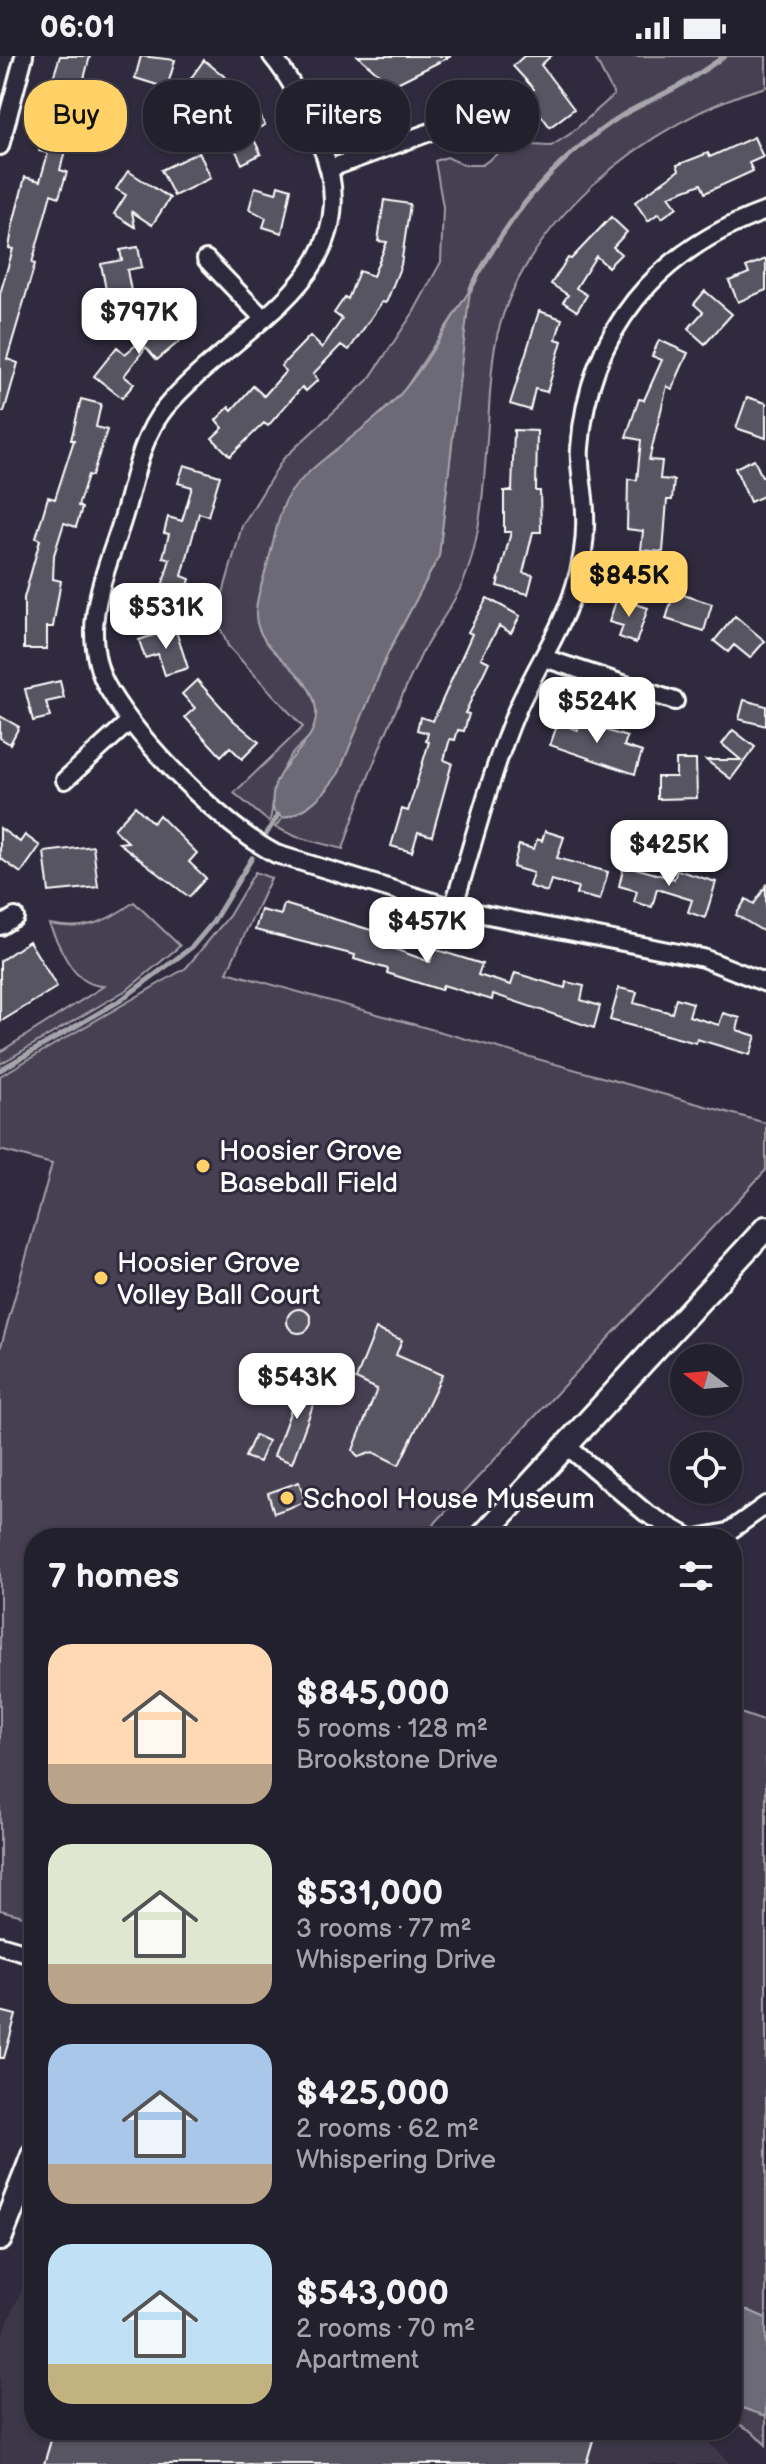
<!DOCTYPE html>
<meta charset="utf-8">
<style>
:root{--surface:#23202e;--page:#2b2836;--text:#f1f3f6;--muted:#a3a3aa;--line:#403e4a;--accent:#ffd166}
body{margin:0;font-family:"Balsamiq Sans",sans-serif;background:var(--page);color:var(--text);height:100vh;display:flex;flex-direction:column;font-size:30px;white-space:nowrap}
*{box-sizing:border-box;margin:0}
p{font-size:26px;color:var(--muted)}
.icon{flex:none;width:44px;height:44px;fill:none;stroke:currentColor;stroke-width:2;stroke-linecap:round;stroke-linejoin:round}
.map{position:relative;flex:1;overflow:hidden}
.sheet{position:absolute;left:24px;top:1472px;width:718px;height:912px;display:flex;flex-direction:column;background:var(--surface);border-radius:32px;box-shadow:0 2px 6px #0004,0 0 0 2px var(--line)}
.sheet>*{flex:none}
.guide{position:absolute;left:24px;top:24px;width:718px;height:72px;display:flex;gap:16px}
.needle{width:52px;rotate:286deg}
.controls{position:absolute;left:670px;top:1288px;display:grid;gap:16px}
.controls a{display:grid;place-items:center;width:72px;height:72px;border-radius:50%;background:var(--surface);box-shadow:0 2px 6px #0004,0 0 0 2px var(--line);font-size:40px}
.price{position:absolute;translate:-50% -68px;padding:0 18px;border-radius:16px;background:#fff;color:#222;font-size:26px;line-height:52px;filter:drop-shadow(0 2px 4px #0008)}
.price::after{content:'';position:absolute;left:50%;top:48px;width:24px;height:18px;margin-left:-12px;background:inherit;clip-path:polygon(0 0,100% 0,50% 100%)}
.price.selected{background:var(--accent);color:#111}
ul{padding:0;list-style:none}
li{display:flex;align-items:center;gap:24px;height:200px;padding:0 24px}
li span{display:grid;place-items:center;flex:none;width:224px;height:160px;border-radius:24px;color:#555}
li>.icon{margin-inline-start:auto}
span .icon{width:96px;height:96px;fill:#fffc;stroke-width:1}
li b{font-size:34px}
h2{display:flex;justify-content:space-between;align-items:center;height:96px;padding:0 24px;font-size:34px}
.pill{padding:0 28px;border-radius:32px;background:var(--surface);box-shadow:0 2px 6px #0004,0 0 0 2px var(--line);font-size:28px;line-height:72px}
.pill.selected{background:var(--accent);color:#111}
.status{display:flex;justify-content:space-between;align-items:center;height:56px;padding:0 40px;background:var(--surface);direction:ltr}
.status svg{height:22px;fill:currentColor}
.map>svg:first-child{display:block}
</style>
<div class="status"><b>06:01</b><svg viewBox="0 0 49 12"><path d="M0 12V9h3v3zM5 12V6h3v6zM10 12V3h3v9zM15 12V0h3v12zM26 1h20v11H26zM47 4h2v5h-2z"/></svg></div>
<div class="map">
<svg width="766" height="2408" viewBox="0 0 766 2408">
<rect width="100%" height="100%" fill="#2f2a3d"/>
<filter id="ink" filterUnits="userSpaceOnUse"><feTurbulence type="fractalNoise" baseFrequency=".0125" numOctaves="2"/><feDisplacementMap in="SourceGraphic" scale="16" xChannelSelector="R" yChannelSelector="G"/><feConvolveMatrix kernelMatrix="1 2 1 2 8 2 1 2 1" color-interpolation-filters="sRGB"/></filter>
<g filter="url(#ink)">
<path fill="#3c3749" d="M 34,2205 L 34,2374 L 696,2374 L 730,2408 L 0,2408 L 0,2284 Z"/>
<path fill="#464152" stroke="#a2a0a8" stroke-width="2" d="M 594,0 L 766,0 L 766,31 C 650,62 512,172 494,296 C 485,361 489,466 464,524 C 454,549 435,572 422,597 C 391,661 365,725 343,793 L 297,781 L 275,771 L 283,762 L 305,753 L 327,734 L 388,597 L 439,500 L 469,236 L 403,336 L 370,368 L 261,578 C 282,603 331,636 313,675 C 308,685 298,690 292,698 C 286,706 282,716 277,725 C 270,740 275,752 269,766 L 234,737 L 303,671 L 228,590 L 216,562 L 242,470 L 283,403 L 369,323 L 413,257 L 441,206 L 443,151 L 435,105 L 447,101 L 464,109 L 482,109 L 511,88 L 551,90 L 570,78 L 614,39 Z
M 255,816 L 271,822 L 227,916 L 766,1067 L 766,1114 L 421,1482 L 34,1482 L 34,1863 L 0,1854 L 0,1294 L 52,1108 L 0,1094 L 0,1020 L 186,912 L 229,860 Z
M 134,846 L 180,890 L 128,933 L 0,1008 L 0,996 L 104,930 C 73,930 61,893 49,868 C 85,875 105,867 134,846 Z
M 732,1654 L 766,1666 L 766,2389 L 753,2376 L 732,2364 Z"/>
<path fill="#6d6a77" stroke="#a7a6ad" stroke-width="2" d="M 470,234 L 439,500 L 388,597 L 339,717 C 324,738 308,756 283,762 L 274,756 C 263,708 319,694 316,655 C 313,613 258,599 256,560 C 255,543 264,522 268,506 C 274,486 277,461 287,442 C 307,407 374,371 403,335 C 429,305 448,267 470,234 Z
M 732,2253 L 748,2254 L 766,2262 L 766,2360 L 732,2349 Z"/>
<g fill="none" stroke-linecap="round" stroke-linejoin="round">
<path stroke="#a7a6ad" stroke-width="5" d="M 470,234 C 508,161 549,108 618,62 C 635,51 655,43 673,33 C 691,24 708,11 725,0
M 267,777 L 278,759
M 0,1014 L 121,944 L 192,891 L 213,866 L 252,802"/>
</g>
<path fill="#595564" stroke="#fff" stroke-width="2" d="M 60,0 L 90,0 L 60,114 L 67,116 L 59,141 L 51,138 L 32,207 L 35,208 L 7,303 L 18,307 L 4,356 L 0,356 L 0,238 L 13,193 L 9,192 L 13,168 L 25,121 L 40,125 L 48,97 L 39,95 L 45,71 L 38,69 Z
M 141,0 L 175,4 L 167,32 L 135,22 Z
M 358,0 L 451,0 L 385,33 L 394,51 L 375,61 L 369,49 L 354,56 L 344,37 L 380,19 Z
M 524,0 L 551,0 L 541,9 L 574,53 L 550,71 L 535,51 L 539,48 L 530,36 L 534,33 L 513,10 Z
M 204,4 L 235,29 L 219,52 L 186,29 Z
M 257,53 L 265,69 L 252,75 L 249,73 L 261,98 L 242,108 L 228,78 L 246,69 L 242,60 Z
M 754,81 L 763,101 L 749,107 L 753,115 L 705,137 L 701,128 L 669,140 L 677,151 L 662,162 L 659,157 L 648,165 L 635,146 L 679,114 L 677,109 L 708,97 L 710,101 Z
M 199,96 L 211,122 L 174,140 L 161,114 Z
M 128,115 L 170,142 L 152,169 L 132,156 L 135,171 L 114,158 L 126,139 L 116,133 Z
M 278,129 L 291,133 L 282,177 L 263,171 L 266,162 L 249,153 L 255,131 L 276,137 Z
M 384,144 L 410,148 L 401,209 L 386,247 L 382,246 L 349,294 L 341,289 L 313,318 L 318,324 L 306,335 L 302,331 L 268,370 L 264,367 L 230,400 L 212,382 L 223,372 L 216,364 L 229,351 L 232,354 L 253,330 L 264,340 L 286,315 L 281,310 L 310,280 L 322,292 L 342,263 L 334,257 L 345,241 L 348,243 L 359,215 L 373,220 L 387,186 L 378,185 Z
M 611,161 L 627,176 L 613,191 L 621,198 L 608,211 L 596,200 L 576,232 L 587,239 L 577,255 L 563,246 L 568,239 L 551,228 L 568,202 L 571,203 Z
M 138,191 L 142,211 L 127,214 L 131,235 L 107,239 L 101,208 L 122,204 L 120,194 Z
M 766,203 L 766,234 L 738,246 L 729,225 L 749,217 L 746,211 Z
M 705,235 L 732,258 L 705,288 L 688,273 L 703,256 L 694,248 Z
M 539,255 L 562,263 L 556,283 L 562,285 L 547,336 L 535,333 L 530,354 L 510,348 Z
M 171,260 L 187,279 L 157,304 L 146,291 L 124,320 L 134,328 L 122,342 L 94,320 L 117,291 L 125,298 Z
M 659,284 L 688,297 L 672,333 L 667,330 L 649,404 L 662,405 L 660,423 L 674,424 L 672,444 L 667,444 L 663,496 L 641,494 L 643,475 L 627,473 L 628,423 L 637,424 L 641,384 L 626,381 L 639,343 L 644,344 L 662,304 L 652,300 Z
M 747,341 L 766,347 L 766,382 L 736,372 Z
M 81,343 L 101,348 L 96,371 L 107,374 L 92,420 L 88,419 L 78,450 L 82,452 L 76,471 L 64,467 L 54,499 L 53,523 L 61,525 L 53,571 L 47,571 L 47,593 L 24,593 L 24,542 L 40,484 L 36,482 L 48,441 L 55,443 L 74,384 L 71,384 Z
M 514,374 L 537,375 L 536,435 L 540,435 L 541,476 L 533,476 L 523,517 L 533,519 L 528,538 L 497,530 L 511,476 L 504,476 L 504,435 L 512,435 Z
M 754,403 L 762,421 L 766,419 L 766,439 L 750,446 L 735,412 Z
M 184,409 L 220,420 L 208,460 L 199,457 L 182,520 L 190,523 L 178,562 L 142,551 L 147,533 L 160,537 L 170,503 L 163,501 L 169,478 L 164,477 L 168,461 L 182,465 L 192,431 L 178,427 Z
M 674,536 L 712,548 L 704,575 L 666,563 Z
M 487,542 L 520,560 L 511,577 L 499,570 L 481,602 L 489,606 L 465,657 L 469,658 L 464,675 L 458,674 L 455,684 L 450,683 L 444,704 L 452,707 L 432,780 L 418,776 L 412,796 L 391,790 L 402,753 L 408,755 L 429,686 L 426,685 L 428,677 L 417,674 L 420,661 L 433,665 L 472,578 L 468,576 Z
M 617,542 L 648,552 L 636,587 L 619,581 L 623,570 L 609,566 Z
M 735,560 L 765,585 L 750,602 L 734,589 L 728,596 L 714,585 Z
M 175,572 L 188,612 L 165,619 L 158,598 L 145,602 L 139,584 Z
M 197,624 L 233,664 L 259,686 L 242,703 L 230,691 L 221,700 L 185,661 L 195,652 L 182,638 Z
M 60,625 L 64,642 L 46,646 L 50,661 L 33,665 L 25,633 Z
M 744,644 L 766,650 L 766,670 L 739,663 Z
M 0,660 L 19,671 L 10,688 L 0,682 Z
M 582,661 L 599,666 L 598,672 L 627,681 L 624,690 L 642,696 L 635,718 L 550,689 L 558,667 L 578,674 Z
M 733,674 L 755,691 L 731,723 L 706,704 L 741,704 L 722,688 Z
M 676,704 L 696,704 L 697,742 L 657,743 L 657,721 L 676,721 Z
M 135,750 L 153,767 L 159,759 L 197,797 L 189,806 L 206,822 L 189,841 L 119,787 L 128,786 L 114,773 Z
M 0,772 L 20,786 L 25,779 L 40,790 L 21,817 L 0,802 Z
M 545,775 L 564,781 L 557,802 L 608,816 L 600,844 L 576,838 L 578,831 L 551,824 L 547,836 L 529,830 L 533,817 L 513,811 L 519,789 L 534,793 L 537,783 L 542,785 Z
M 93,790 L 98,831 L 49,836 L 44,796 Z
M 624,809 L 674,823 L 677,814 L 716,826 L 705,862 L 688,856 L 692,844 L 657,833 L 652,851 L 634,846 L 637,835 L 619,830 Z
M 766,830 L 766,877 L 736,859 L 746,843 L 754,848 Z
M 284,848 L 381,877 L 378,887 L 430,906 L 434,893 L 482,908 L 478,919 L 511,929 L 515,917 L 565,932 L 566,926 L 584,930 L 581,944 L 600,950 L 594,972 L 493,938 L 492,944 L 443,929 L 441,934 L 387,917 L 388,913 L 354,903 L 355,899 L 255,874 L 261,854 L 281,859 Z
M 29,885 L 57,931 L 0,966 L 0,905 Z
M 619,932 L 637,936 L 634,947 L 672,957 L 676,942 L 693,947 L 689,960 L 719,969 L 723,957 L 740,962 L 737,974 L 756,980 L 750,999 L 697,983 L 696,987 L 610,964 Z
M287 1265a12 12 0 1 1 24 0a12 12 0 1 1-24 0Z
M 376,1273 L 402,1284 L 396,1299 L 442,1319 L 399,1409 L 373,1396 L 358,1401 L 353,1394 L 377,1333 L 356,1323 Z
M 302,1324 L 320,1330 L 292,1407 L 274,1400 Z
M 255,1379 L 268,1385 L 259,1406 L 245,1401 Z
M 299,1426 L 305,1446 L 274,1457 L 268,1437 Z
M 0,1955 L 16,1959 L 4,2002 L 0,2002 Z
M 54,2374 L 596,2374 L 586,2408 L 44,2408 Z"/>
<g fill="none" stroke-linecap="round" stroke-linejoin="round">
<defs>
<path id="street" d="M 272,0 C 293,25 305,54 319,84 C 378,220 235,268 165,352 C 141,381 134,425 124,459 C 113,496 94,537 94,576 C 94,596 99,618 109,634 C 140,687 223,770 276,798 L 453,852 L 703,902 L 766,927
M 0,90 L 24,0
M 331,112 L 477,59
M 206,203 L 264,263
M 544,602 L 675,645
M 65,724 L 130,665
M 453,852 C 473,788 489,723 514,661 C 532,616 561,577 575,530 C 582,508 586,481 585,458 C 585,436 578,413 580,392 C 588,275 657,194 766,155
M 0,870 L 15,861
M 567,1390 L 646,1457 L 690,1482
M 697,1482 L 728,1476 L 766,1449
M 0,1889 L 34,1899"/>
<path id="secondary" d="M 481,1482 L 766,1172
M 0,2183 L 34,2097"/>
</defs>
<use href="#street" stroke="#fff" stroke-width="22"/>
<use href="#secondary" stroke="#fff" stroke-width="28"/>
<use href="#street" stroke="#2f2a3d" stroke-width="16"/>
<use href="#secondary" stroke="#2f2a3d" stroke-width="22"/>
</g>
</g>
<g fill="#ffd166" stroke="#2f2a3d" stroke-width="3">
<circle cx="203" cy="1110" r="8"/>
<circle cx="101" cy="1222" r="8"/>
<circle cx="287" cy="1442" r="8"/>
</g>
<g text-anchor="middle" stroke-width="6" stroke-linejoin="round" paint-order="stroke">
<g font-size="28" fill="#fff" stroke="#2f2a3d" text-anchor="start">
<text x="219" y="1104">Hoosier Grove<tspan x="219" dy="32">Baseball Field</tspan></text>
<text x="117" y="1216">Hoosier Grove<tspan x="117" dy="32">Volley Ball Court</tspan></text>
<text x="303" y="1452">School House Museum</text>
</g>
</g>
</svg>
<div class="controls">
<a><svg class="needle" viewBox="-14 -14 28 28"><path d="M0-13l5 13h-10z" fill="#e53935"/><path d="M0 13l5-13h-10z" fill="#a3a3aa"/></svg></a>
<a><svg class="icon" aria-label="locate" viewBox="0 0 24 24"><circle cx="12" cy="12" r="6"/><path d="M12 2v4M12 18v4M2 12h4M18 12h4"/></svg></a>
</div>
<b class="price" style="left:139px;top:300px">$797K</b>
<b class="price selected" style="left:629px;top:563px">$845K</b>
<b class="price" style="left:166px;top:595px">$531K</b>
<b class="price" style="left:597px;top:689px">$524K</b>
<b class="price" style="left:669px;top:832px">$425K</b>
<b class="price" style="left:427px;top:909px">$457K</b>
<b class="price" style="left:297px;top:1365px">$543K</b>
<div class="guide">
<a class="pill selected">Buy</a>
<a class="pill">Rent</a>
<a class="pill">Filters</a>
<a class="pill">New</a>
</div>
<section class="sheet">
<h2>7 homes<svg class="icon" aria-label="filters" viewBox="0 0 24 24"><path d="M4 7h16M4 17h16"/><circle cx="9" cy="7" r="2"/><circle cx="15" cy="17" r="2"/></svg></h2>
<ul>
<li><span style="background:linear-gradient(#ffd9b3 75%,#b9a48a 0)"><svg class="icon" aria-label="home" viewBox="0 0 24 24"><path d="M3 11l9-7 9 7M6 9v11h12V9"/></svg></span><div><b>$845,000</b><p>5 rooms · 128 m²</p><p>Brookstone Drive</p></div></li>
<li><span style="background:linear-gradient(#dfe7d0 75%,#b9a48a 0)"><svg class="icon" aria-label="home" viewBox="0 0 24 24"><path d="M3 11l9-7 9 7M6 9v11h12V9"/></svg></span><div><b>$531,000</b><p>3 rooms · 77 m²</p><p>Whispering Drive</p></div></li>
<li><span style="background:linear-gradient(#a9c7e8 75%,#b9a48a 0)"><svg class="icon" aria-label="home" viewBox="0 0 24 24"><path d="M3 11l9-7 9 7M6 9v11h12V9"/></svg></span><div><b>$425,000</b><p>2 rooms · 62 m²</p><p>Whispering Drive</p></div></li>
<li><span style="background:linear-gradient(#bfe0f5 75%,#c2b280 0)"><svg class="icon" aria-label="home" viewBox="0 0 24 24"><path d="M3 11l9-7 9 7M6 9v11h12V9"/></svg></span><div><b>$543,000</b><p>2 rooms · 70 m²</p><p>Apartment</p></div></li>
</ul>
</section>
</div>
